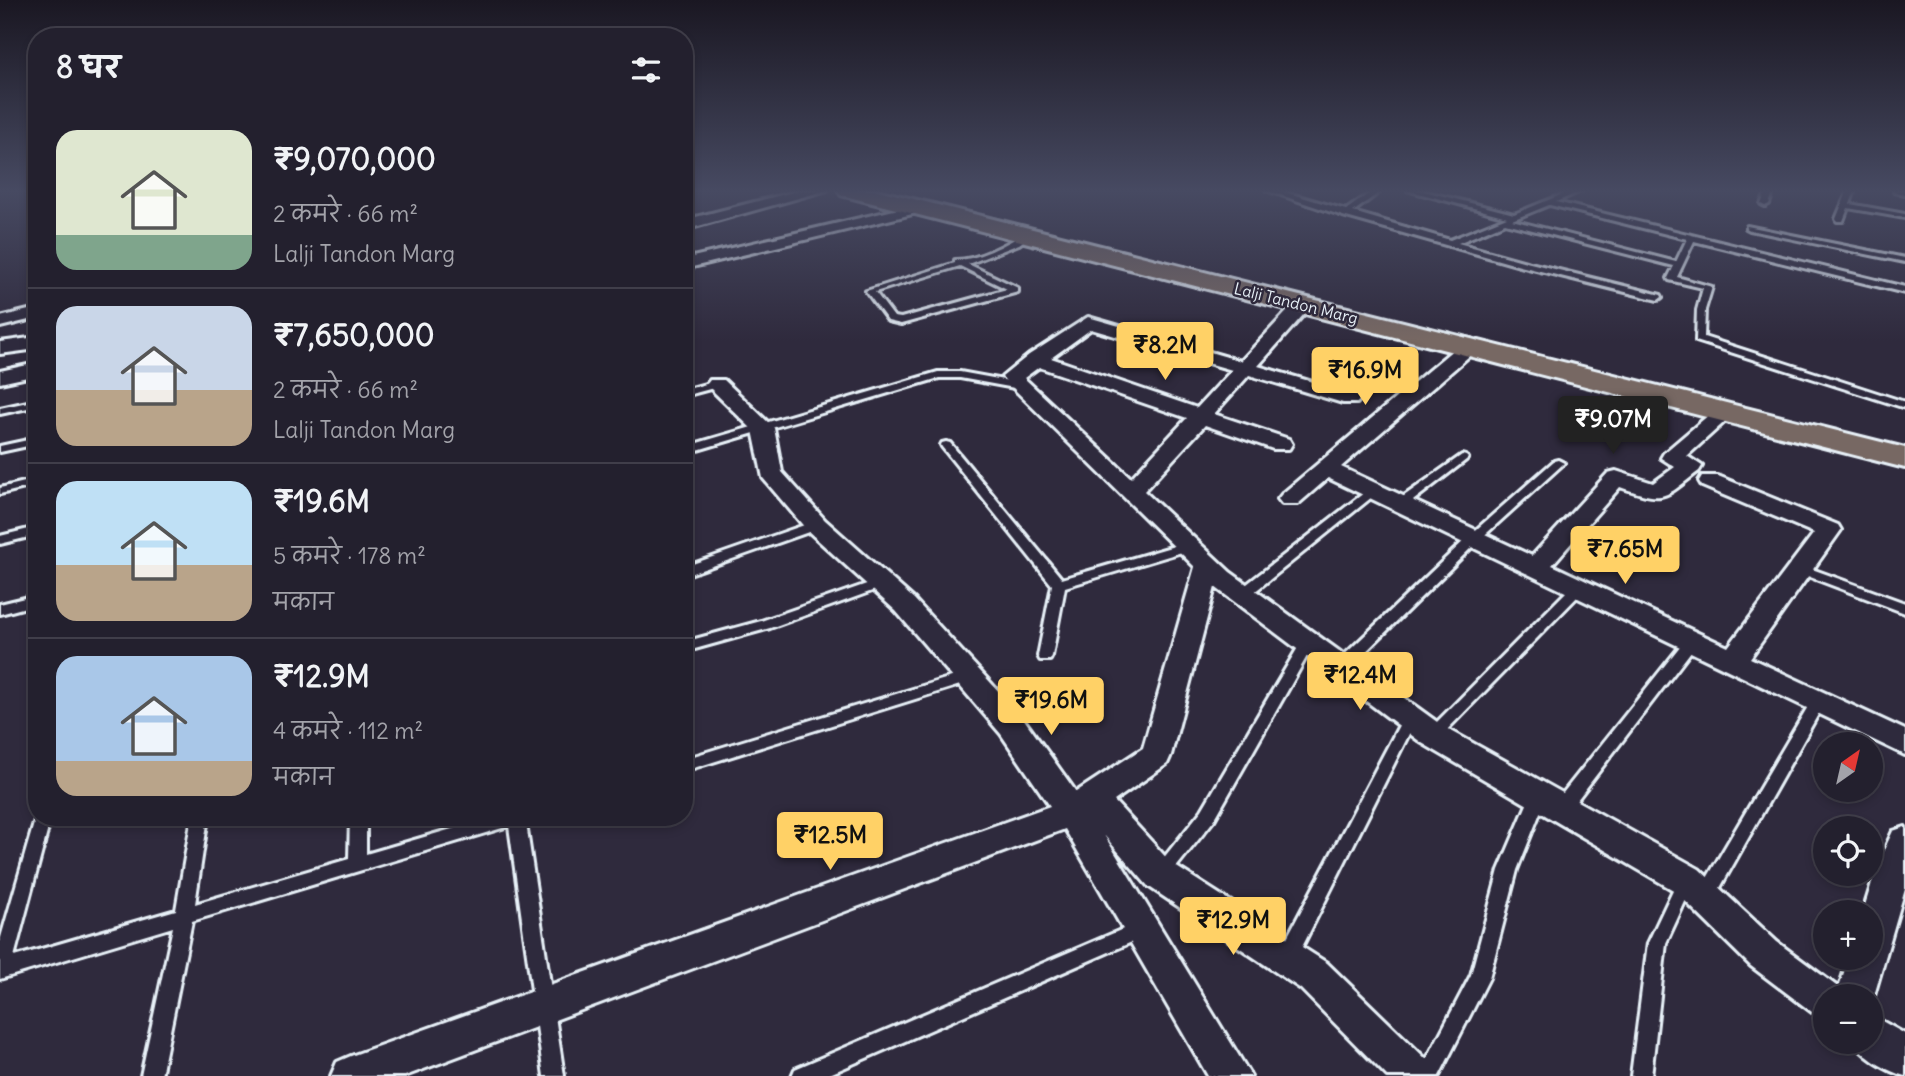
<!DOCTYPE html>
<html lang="hi">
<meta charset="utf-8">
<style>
:root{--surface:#23202e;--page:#2f2d3a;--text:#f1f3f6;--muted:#a3a3aa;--line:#403e4a;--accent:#ffd166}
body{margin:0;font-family:Delius,"Playpen Sans Deva",sans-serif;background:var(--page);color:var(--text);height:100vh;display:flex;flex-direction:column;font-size:26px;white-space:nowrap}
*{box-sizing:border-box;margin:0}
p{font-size:23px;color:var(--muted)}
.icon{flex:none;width:38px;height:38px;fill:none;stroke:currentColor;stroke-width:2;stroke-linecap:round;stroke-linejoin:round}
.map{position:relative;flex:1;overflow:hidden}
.sheet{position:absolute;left:28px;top:28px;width:665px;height:798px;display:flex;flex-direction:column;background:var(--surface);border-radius:28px;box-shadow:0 4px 10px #0003,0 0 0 2px var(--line)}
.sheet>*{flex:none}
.needle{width:46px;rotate:34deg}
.controls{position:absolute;left:1813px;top:732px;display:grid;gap:14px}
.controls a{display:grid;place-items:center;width:70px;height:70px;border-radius:50%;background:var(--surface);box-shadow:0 4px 10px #0003,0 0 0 2px var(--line);font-size:35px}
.price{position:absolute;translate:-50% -60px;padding:0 16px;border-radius:7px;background:var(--accent);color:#111;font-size:23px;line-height:46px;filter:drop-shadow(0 2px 4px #0008)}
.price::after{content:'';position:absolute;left:50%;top:42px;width:21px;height:16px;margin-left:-10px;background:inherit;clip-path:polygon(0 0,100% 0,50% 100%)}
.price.current{background:#222;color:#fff}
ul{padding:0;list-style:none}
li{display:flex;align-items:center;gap:21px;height:175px;padding:0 28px}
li+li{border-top:2px solid var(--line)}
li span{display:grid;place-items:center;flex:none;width:196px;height:140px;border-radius:21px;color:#555}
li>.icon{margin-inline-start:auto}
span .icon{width:84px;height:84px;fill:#fffc;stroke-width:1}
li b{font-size:30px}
h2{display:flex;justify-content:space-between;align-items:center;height:84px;padding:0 28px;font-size:30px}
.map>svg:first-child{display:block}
</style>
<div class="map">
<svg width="1905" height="1076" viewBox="0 0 1905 1076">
<rect width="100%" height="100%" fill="#2f2a3d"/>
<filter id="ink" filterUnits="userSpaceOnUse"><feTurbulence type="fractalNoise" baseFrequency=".0143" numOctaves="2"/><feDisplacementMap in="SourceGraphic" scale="14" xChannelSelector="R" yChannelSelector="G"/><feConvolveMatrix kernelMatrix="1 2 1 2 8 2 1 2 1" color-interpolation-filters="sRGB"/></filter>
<g filter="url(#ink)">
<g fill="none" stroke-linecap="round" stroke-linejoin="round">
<defs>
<path id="service" d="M 1266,190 L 1278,190 L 1346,210 L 1374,190 L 1382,190 L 1353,212 L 1450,240 L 1507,217 L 1407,190 L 1420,190 L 1514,214 L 1573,190 L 1583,190 L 1556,202 L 1905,287 L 1905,293 L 1694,241 L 1677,277 L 1712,287 L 1705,310 L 1704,337 L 1905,402 L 1905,408 L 1696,341 L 1697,310 L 1703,288 L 1669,280 L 1668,278 L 1674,266 L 1505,223 L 1458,243 L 1526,262 L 1661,295 L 1662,297 L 1658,300 L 1520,266 L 1343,216 ZM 1549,205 L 1550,205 L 1687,239 L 1676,262 L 1512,220 Z
M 1767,190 L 1774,190 L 1769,204 L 1765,206 L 1761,204 Z
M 1848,190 L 1855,190 L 1850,204 L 1905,214 L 1905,218 L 1848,208 L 1843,221 L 1837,221 L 1836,219 Z
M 1894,190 L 1905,190 L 1905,194 L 1894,192 Z
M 1747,226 L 1905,258 L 1905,262 L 1750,230 L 1746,228 Z
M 1028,231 L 1035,233 L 1019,244 L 968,264 L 1018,288 L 1018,292 L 901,324 L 888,321 L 866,291 L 955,263 L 955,260 C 979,260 1007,244 1028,231 ZM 960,266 L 1007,289 L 901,318 L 894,317 L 875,292 Z
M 938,372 L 960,372 L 1020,383 L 1025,386 L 1020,389 L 960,378 L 939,378 L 684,454 L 684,447 Z
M 717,381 L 721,382 L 721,386 L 684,396 L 684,390 Z
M 37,400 L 37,406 L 0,414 L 0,408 Z
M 37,438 L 37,444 L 0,452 L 0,446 Z
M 946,442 L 950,443 L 1062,579 L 1188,542 L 1194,546 L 1192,549 L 1065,587 L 1052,656 L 1050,660 L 1040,660 L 1038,656 L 1052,585 L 942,447 L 941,445 L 942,443 Z
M 1462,455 L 1466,456 L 1468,458 L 1466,460 L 1405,507 L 1397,507 L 1395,504 L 1397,501 Z
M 1558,460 L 1564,463 L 1562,465 L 1477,542 L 1346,671 L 1336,671 L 1334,667 L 1336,663 L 1469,536 L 1554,461 Z
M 37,479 L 37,485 L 0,494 L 0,488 Z
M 1373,488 L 1379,491 L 1377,493 L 1248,597 L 1238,597 L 1236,594 L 1238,591 L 1369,489 Z
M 816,521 L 822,525 L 820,528 L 684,576 L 684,567 Z
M 37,527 L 37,535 L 0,544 L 0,536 Z
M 1801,565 L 1905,603 L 1905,613 L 1797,572 L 1795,569 Z
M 881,579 L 886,580 L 887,583 L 886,586 L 770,628 L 684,652 L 684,642 L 761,621 Z
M 1577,585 L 1583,589 L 1582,592 L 1438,739 L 1433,741 L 1428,739 L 1425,735 L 1428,731 L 1572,586 Z
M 37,595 L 37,604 L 0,614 L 0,604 Z
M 1308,637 L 1313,639 L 1315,642 L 1214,820 L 1166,880 L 1160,883 L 1154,880 L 1151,875 L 1154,870 L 1202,810 L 1303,639 Z
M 1690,638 L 1695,640 L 1697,643 L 1695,646 L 1567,813 L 1561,815 L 1555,813 L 1553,808 L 1555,803 L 1685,640 Z
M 968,672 L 973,673 L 975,677 L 973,681 L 684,771 L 684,759 Z
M 1818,696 L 1823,698 L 1825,702 L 1712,902 L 1706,904 L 1700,902 L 1697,896 L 1700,890 L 1813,698 Z
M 1410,712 L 1415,714 L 1417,718 L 1294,963 L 1287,966 L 1280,963 L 1278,957 L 1280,951 L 1405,714 Z
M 1539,788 L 1545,790 L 1547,795 L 1517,870 L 1489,978 L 1439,1076 L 1418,1076 L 1471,975 L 1499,870 L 1531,795 L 1533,790 Z
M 37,813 L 37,817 L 51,817 L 14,957 L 176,910 L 192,817 L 208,817 L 195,904 L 349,859 L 350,817 L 366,817 L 366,854 L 493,817 L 525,817 L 564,1076 L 544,1076 L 509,826 L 192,921 L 161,1076 L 141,1076 L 173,927 L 0,979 L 0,941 Z
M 1686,872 L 1692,875 L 1695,880 L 1666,943 L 1651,1076 L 1631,1076 L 1648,943 L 1680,875 Z
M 1142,921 L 1148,923 L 1151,929 L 1148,935 L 825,1076 L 792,1076 L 795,1069 Z"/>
<path id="minor" d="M 801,190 L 827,190 L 684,230 L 684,220 Z
M 920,204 L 925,205 L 925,211 L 684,269 L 684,259 Z
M 1303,300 L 1312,305 L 1258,366 L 1357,395 L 1360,399 L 1357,403 L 1343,403 L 1249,375 L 1214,414 L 1289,439 L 1292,444 L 1289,449 L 1273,449 L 1205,425 L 1144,491 L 1230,572 L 1444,727 L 1699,869 L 1777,942 L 1839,988 L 1849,957 L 1871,957 L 1871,912 L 1863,912 L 1878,863 L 1893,831 L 1905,827 L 1905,889 L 1871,1006 L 1871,996 L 1825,996 L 1825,1017 L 1812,1012 L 1751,966 L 1675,891 L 1422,743 L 1215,587 L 1171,755 L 1167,764 L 1114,801 L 1172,864 L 1327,963 L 1429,1062 L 1435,1076 L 1387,1076 L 1301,989 L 1148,886 L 1104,835 L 1251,1076 L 1208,1076 L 1065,829 L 405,1076 L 331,1076 L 337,1062 L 351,1056 L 1050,806 L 1001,734 L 896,611 L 807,530 L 763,478 L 753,430 L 710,388 L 707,384 L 710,380 L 724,380 L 774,428 L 782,472 L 825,520 L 914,599 L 1023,718 L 1076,792 L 1143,748 L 1195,567 L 1002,377 L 1029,355 L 1088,317 L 1241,361 L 1297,301 ZM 1091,329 L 1232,370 L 1197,408 L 1051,358 ZM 1039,367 L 1187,418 L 1131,478 L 1024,378 Z
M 37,308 L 37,318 L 0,327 L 0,317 Z
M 37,337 L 37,349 L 0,354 L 0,342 Z
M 1468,341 L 1477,347 L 1475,351 L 1341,467 L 1532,556 L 1608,473 L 1616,471 L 1653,483 L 1675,467 L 1661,458 L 1664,453 L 1717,408 L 1731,408 L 1734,412 L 1731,416 L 1687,456 L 1702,466 L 1699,471 C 1662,499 1666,503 1620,487 L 1552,565 L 1728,647 L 1814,533 L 1702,486 L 1699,481 L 1702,476 L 1718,476 L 1838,525 L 1841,530 L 1750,658 L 1905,730 L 1905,755 L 1328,478 L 1298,504 L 1282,504 L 1278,499 L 1282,494 L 1461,343 Z
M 37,363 L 37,375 L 0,383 L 0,371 Z
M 1871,1015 L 1905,1034 L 1905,1076 C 1889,1072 1861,1056 1854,1041 L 1871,1041 Z"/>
<path id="primary" d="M 838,190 L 878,190 L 1905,448 L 1905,468 L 841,195 Z"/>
</defs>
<use href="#service" stroke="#e8f1f8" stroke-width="6"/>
<use href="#minor" stroke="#e8f1f8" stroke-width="6"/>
<use href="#primary" stroke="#e8f1f8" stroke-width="6"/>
<use href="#service" fill="#2f2a3d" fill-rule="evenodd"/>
<use href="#minor" fill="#2f2a3d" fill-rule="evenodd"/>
<use href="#primary" fill="#776864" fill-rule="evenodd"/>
</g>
</g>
<linearGradient id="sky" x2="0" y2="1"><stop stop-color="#1a1722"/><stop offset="0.56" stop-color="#474a62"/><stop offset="1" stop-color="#474a62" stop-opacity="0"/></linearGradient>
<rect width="1905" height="341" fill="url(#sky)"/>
<g text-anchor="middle" stroke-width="5" stroke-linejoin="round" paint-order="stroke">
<g font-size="16" fill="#e8f1f8" stroke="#2f2a3d">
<text transform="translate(1296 303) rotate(14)" y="6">Lalji Tandon Marg</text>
</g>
</g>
</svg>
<div class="controls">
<a><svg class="needle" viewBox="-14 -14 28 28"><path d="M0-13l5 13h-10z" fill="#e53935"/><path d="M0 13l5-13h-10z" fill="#a3a3aa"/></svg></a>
<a><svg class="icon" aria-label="locate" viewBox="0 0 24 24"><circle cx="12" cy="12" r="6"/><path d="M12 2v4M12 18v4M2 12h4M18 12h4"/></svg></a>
<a>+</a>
<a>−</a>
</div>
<b class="price" style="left:1165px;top:382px">₹8.2M</b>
<b class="price" style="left:1365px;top:407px">₹16.9M</b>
<b class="price current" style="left:1613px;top:456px">₹9.07M</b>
<b class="price" style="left:1625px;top:586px">₹7.65M</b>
<b class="price" style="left:1360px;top:712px">₹12.4M</b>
<b class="price" style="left:1051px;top:737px">₹19.6M</b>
<b class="price" style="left:830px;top:872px">₹12.5M</b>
<b class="price" style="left:1233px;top:957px">₹12.9M</b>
<section class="sheet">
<h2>8 घर<svg class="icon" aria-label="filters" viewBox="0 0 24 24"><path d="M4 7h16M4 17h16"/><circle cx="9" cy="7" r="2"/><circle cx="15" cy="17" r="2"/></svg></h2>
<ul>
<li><span style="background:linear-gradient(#dfe7d0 75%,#7fa58c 0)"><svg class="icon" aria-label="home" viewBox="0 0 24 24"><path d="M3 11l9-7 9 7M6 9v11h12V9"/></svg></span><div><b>₹9,070,000</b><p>2 कमरे · 66 m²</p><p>Lalji Tandon Marg</p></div></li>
<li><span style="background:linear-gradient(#c9d6e8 60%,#b9a48a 0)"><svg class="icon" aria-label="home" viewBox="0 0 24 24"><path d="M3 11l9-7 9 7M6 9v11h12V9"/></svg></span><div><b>₹7,650,000</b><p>2 कमरे · 66 m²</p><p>Lalji Tandon Marg</p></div></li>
<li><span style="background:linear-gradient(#bfe0f5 60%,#b9a48a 0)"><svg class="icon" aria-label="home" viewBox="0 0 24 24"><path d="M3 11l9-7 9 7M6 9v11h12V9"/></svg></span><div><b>₹19.6M</b><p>5 कमरे · 178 m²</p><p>मकान</p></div></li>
<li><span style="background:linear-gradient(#a9c7e8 75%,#b9a48a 0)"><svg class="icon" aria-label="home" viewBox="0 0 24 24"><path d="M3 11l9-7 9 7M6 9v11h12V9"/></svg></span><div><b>₹12.9M</b><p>4 कमरे · 112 m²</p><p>मकान</p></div></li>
</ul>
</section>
</div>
